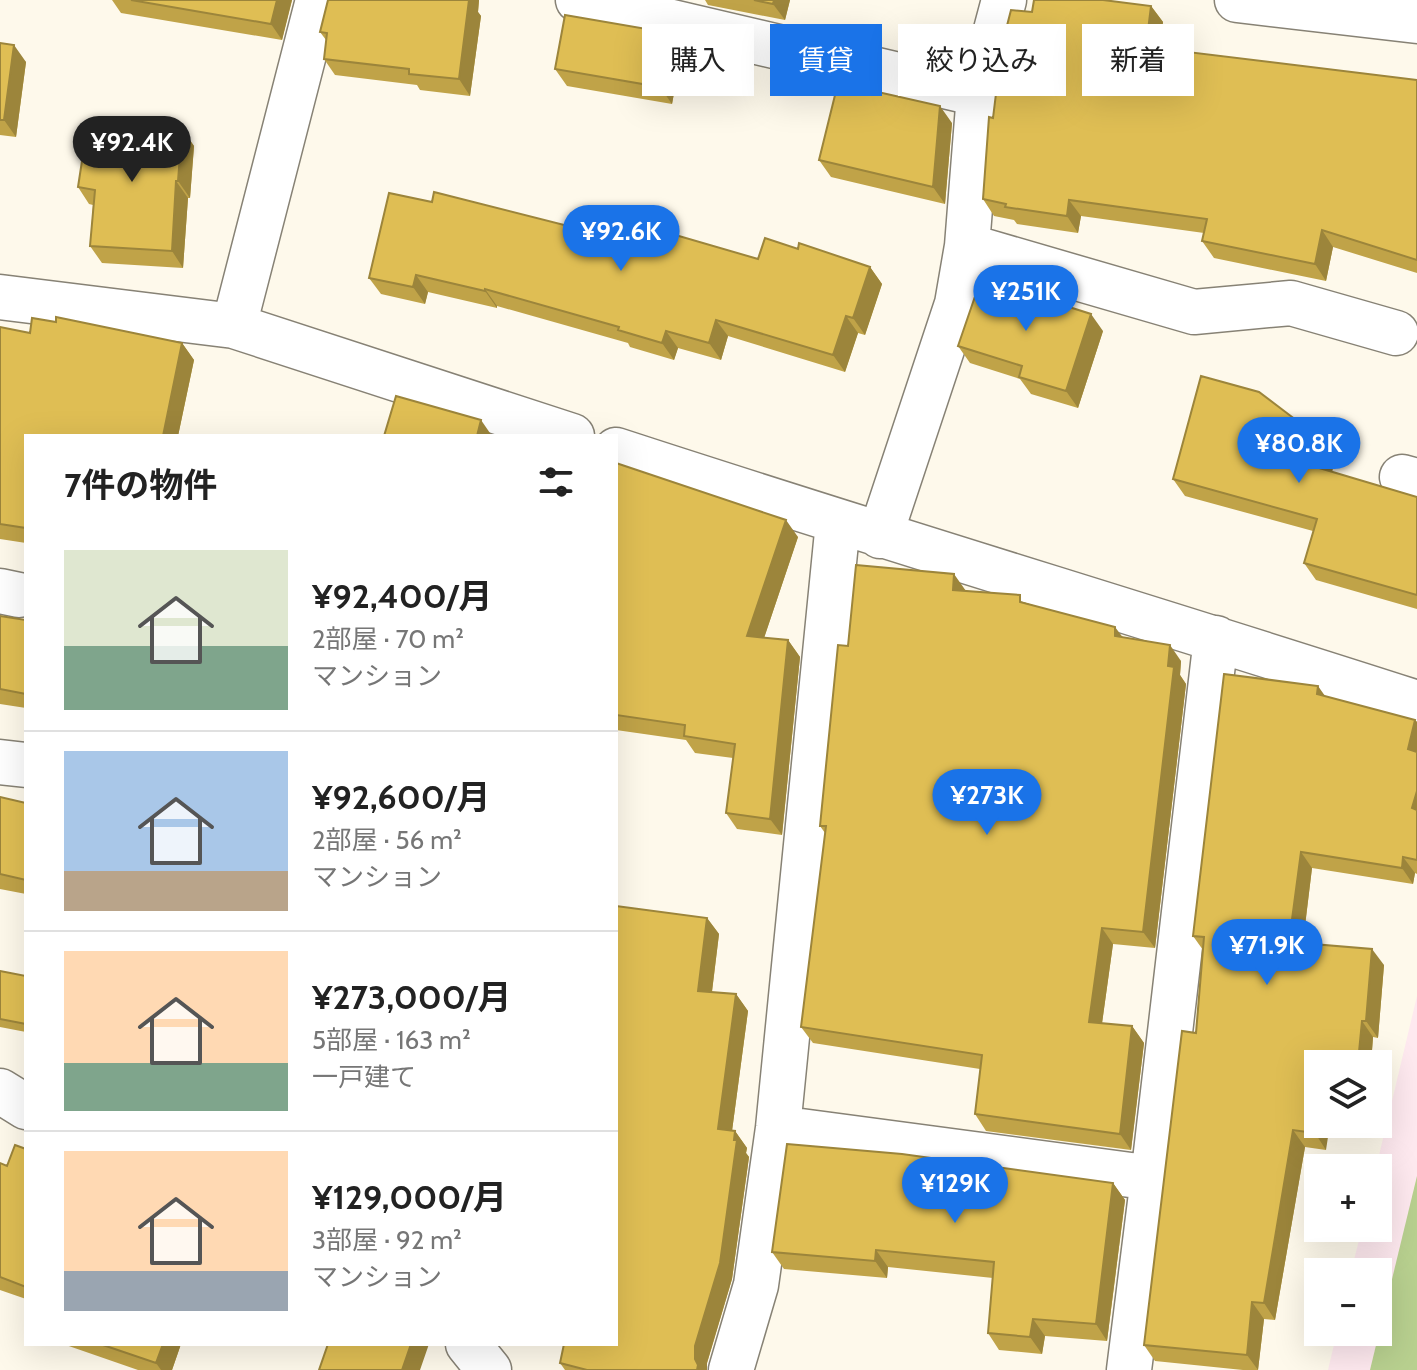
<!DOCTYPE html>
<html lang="ja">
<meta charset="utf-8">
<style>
:root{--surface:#fff;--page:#f2f2f2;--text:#222;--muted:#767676;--line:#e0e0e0;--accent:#1a73e8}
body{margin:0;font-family:Cabin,"Noto Sans JP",sans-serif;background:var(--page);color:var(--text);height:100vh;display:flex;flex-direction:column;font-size:30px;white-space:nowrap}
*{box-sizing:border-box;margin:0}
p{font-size:26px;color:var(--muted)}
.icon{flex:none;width:44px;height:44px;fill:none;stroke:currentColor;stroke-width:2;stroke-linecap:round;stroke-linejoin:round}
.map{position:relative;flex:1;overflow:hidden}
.sheet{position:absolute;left:24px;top:434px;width:594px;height:912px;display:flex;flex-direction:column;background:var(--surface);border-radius:0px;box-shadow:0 8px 32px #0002}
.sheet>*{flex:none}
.top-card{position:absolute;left:642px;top:24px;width:654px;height:72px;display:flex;gap:16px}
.fabs{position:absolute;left:1304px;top:1050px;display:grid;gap:16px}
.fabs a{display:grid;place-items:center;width:88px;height:88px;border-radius:0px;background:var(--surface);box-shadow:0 8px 32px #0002;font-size:40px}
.price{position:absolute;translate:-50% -68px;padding:0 18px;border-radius:28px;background:var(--accent);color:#fff;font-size:26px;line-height:52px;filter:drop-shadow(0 2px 4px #0008)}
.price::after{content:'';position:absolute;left:50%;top:48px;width:24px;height:18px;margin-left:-12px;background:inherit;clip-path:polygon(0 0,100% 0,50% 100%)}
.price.selected{background:#222;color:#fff}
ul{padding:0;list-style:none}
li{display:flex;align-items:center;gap:24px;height:200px;padding:0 40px}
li+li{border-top:2px solid var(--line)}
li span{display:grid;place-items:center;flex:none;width:224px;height:160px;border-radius:0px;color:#555}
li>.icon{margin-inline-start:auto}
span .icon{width:96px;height:96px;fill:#fffc;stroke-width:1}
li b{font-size:34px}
h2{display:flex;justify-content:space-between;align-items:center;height:96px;padding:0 40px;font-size:34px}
.chip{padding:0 28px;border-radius:0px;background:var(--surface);box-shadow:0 8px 32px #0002;font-size:28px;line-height:72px}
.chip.selected{background:var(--accent);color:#fff}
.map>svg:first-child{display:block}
</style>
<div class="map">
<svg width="1417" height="1370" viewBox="0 0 1417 1370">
<rect width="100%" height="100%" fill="#fef9eb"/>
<path fill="#fee9ef" d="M 1417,996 L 1417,1370 L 1328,1370 L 1337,1332 L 1378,1332 L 1378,1272 L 1351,1272 L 1362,1228 L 1378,1228 L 1376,1168 Z"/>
<path fill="#b8d08f" d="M 1417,1176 L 1417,1370 L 1370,1370 Z"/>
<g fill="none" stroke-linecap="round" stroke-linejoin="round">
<defs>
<path id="minor" d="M 578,0 L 979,94
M 1237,0 L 1417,21
M 967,246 L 1194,312 L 1291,303 L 1396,333
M 0,297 L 234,326 L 572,436
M 234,326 L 318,0
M 616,450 C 882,537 1150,617 1417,703
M 1402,477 L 1417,481
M 880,536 L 957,304 L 967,246 L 979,94 L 1004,0
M 0,591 L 19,595
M 0,762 L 26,765
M 0,1091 L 26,1107
M 778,1128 L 1153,1178 L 1216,638
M 468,1344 L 489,1370
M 731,1370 L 756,1285 L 778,1128 L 838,522
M 1129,1370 L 1153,1178"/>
</defs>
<use href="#minor" stroke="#878275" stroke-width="47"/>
<use href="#minor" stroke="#fff" stroke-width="44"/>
</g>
<path fill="#c0a348" d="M 112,0 L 292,0 L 282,40 L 121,13 Z
M 328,0 L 479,0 L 478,12 L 481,16 L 470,96 L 420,90 L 417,85 L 335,75 L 324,59 L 326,40 L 320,32 Z
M 705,0 L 790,0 L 785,20 L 708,5 Z
M 1151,6 L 1163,22 L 1159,49 L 1417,80 L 1417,273 L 1333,247 L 1326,281 L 1214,258 L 1202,241 L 1204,233 L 1081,216 L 1078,233 L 1017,224 L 1014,220 L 994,216 L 983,199 L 993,118 L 1032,12 Z
M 670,33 L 682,50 L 672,104 L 567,86 L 555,69 Z
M 0,43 L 26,62 L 16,137 L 0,135 Z
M 952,123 L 945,204 L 831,177 L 819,160 Z
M 182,129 L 194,146 L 190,198 L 188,198 L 183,268 L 102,263 L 90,246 L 93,205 L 89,204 L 78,187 Z
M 432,202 L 643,245 L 758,259 L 798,249 L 870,267 L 882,284 L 865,335 L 858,333 L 845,372 L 728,336 L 721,360 L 678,348 L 674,360 L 630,347 L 628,343 L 497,306 L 497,308 L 428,292 L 425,304 L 381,294 L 369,278 Z
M 0,327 L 30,333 L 182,343 L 194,360 L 178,436 L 26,436 L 26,543 L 0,539 Z
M 1103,331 L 1078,408 L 1031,394 L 1020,379 L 970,363 L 958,346 Z
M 1325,442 L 1336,458 L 1332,472 L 1417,497 L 1417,609 L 1316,580 L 1304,563 L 1313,531 L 1185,496 L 1173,479 Z
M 616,463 L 798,537 L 764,638 L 788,640 L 800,657 L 782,835 L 737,829 L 726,813 L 733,758 L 695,753 L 686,740 L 616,730 Z
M 966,591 L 1026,603 L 1123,637 L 1181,661 L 1180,675 L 1186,684 L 1155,948 L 1113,944 L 1102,1023 L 1132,1026 L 1144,1043 L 1131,1150 L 986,1131 L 975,1114 L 980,1069 L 813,1043 L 801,1027 L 825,833 L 820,826 L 848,646 Z
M 0,616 L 26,620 L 26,708 L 0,704 Z
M 1325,696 L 1415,720 L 1417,722 L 1417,874 L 1415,873 L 1413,884 L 1312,868 L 1303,943 L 1384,965 L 1378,1038 L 1373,1037 L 1371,1064 L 1318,1064 L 1326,1150 L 1305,1147 L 1275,1320 L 1264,1319 L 1258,1370 L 1243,1370 L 1155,1361 L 1144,1345 L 1196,1033 L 1203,950 L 1193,936 Z
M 0,797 L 26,803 L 26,894 L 0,889 Z
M 707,918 L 719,934 L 712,992 L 736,994 L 748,1011 L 732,1131 L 735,1131 L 747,1148 L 746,1153 L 749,1157 L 732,1279 L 707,1363 L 707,1370 L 565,1370 L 560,1363 Z
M 0,971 L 26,976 L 26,1032 L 0,1027 Z
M 26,1149 L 26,1299 L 0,1290 L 0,1163 L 7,1166 Z
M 1113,1183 L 1125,1200 L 1107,1341 L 1045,1336 L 1042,1354 L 999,1350 L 988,1333 L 993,1278 L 888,1267 L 887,1278 L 784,1269 L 772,1252 Z
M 63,1344 L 181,1344 L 172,1370 L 138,1370 Z"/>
<path fill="#9c853b" d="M 277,0 L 292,0 L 282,40 L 271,24 Z
M 467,0 L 479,0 L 478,12 L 481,16 L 470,96 L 459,79 Z
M 774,0 L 790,0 L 785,20 L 773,4 Z
M 1151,6 L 1163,22 L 1158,64 L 1146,47 Z
M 670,33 L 682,50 L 672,104 L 660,87 Z
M 14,45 L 26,62 L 16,137 L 4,120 Z
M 940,106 L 952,123 L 945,204 L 933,187 Z
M 182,129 L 194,146 L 190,198 L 178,181 Z
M 176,181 L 188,198 L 183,268 L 172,251 Z
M 1069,200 L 1081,216 L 1078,233 L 1067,216 Z
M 1322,230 L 1333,247 L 1326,281 L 1315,264 Z
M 870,267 L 882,284 L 865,335 L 853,318 Z
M 416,275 L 428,292 L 425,304 L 413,287 Z
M 485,289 L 497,306 L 497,308 L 485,291 Z
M 1091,314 L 1103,331 L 1078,408 L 1066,391 Z
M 846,316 L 858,333 L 845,372 L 833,355 Z
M 716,320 L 728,336 L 721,360 L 709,343 Z
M 666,331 L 678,348 L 674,360 L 662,343 Z
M 182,343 L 194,360 L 178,436 L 163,436 Z
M 481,420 L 492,436 L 477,436 Z
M 1325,442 L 1336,458 L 1328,484 L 1316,467 Z
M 786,520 L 798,537 L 759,653 L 747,636 Z
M 954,574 L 966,591 L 953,590 Z
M 1115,627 L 1127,643 L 1115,636 Z
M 788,640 L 800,657 L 782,835 L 770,819 Z
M 1170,645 L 1181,661 L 1180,675 L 1186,684 L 1155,948 L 1143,932 Z
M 1318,686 L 1330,703 L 1317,694 Z
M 1415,720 L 1417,722 L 1417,762 L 1408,749 Z
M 1417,791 L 1417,815 L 1412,808 Z
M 1301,852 L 1312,868 L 1301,958 L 1289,942 Z
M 1403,857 L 1415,873 L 1413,884 L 1402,868 Z
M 707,918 L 719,934 L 710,1007 L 698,991 Z
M 1102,928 L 1113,944 L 1100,1038 L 1089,1022 Z
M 1372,949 L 1384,965 L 1378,1038 L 1366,1021 Z
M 736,994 L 748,1011 L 730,1146 L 718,1129 Z
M 1362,1021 L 1373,1037 L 1371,1064 L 1367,1064 L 1359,1052 Z
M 1132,1026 L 1144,1043 L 1131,1150 L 1120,1134 Z
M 1355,1052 L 1364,1064 L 1354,1064 Z
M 1318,1108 L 1318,1124 L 1330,1124 L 1326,1150 L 1315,1133 Z
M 1293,1130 L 1305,1147 L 1275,1320 L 1264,1303 Z
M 735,1131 L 747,1148 L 746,1153 L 749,1157 L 732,1279 L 707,1363 L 707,1370 L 697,1370 L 695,1359 L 695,1346 Z
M 1113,1183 L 1125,1200 L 1107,1341 L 1096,1324 Z
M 876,1250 L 888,1267 L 887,1278 L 875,1261 Z
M 1252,1302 L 1264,1319 L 1258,1370 L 1247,1355 Z
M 1033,1319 L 1045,1336 L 1042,1354 L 1030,1337 Z
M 163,1344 L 181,1344 L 172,1370 L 161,1370 L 156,1363 Z
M 411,1344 L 429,1344 L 420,1370 L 402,1370 Z"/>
<path fill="#dfbe54" stroke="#9c853b" stroke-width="2" d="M 131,0 L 277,0 L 271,24 Z
M 328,0 L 469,0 L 459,79 L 409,74 L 409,69 L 324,59 L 327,33 L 320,32 Z
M 754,0 L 774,0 L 773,4 Z
M 1034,0 L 1103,0 L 1151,6 L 1146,47 L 1417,80 L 1417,260 L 1322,230 L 1315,264 L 1202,241 L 1207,219 L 1069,200 L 1067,216 L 1005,207 L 1006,204 L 983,199 L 989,117 L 993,118 L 1002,45 L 1011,10 L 1032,12 Z
M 565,15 L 670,33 L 660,87 L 555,69 Z
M 0,43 L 14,45 L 4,120 L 0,120 Z
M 838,83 L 940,106 L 933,187 L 819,160 Z
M 88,122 L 182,129 L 178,181 L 176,181 L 172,251 L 90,246 L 95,190 L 78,187 Z
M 434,192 L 643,245 L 648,227 L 758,259 L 765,238 L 798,249 L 799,243 L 870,267 L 853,318 L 846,316 L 833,355 L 716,320 L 709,343 L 666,331 L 662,343 L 618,330 L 619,327 L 485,289 L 485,291 L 416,275 L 413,287 L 369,278 L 389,193 L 432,202 Z
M 981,279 L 1091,314 L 1066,391 L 1019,377 L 1022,366 L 958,346 Z
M 56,317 L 182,343 L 163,436 L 26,436 L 26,528 L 0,524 L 0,327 L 30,333 L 32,318 L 56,322 Z
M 1201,376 L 1259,392 L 1325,442 L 1316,467 L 1417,497 L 1417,595 L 1304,563 L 1317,519 L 1173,479 Z
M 396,396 L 481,420 L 477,436 L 384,436 Z
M 616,463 L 786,520 L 747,636 L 788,640 L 770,819 L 726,813 L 735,744 L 684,736 L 685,725 L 616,715 Z
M 856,565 L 954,574 L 953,590 L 1020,595 L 1020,602 L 1115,627 L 1115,636 L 1170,645 L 1168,666 L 1174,667 L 1143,932 L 1102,928 L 1089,1022 L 1132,1026 L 1120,1134 L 975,1114 L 982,1055 L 801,1027 L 826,826 L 820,826 L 838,645 L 848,646 Z
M 0,616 L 26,620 L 26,694 L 0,689 Z
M 1224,674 L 1318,686 L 1317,694 L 1415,720 L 1408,749 L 1417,752 L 1417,791 L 1412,808 L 1417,810 L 1417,860 L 1403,857 L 1402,868 L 1301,852 L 1289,942 L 1372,949 L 1366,1021 L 1362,1021 L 1359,1052 L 1355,1052 L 1354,1064 L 1318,1064 L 1318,1108 L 1315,1133 L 1293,1130 L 1264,1303 L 1252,1302 L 1247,1355 L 1144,1345 L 1182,1031 L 1196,1033 L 1204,937 L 1193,936 Z
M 0,797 L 26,803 L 26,880 L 0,874 Z
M 616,906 L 707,918 L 698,991 L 736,994 L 718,1129 L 735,1131 L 734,1140 L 737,1140 L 720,1263 L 695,1346 L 695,1359 L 698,1365 L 697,1370 L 587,1370 L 560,1363 L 564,1344 L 616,1344 Z
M 0,971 L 26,976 L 26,1024 L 0,1019 Z
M 787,1144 L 902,1154 L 1113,1183 L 1096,1324 L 1033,1319 L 1030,1337 L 988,1333 L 994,1262 L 876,1250 L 875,1261 L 772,1252 Z
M 15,1145 L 26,1149 L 26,1287 L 0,1277 L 0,1163 L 7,1166 Z
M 100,1344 L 163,1344 L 156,1363 Z
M 328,1344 L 411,1344 L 402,1370 L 319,1370 Z"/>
</svg>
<div class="fabs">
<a><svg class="icon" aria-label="layers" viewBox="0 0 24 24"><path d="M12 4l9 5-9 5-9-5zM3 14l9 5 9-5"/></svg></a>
<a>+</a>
<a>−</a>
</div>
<b class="price selected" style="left:132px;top:184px">¥92.4K</b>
<b class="price" style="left:621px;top:273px">¥92.6K</b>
<b class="price" style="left:1026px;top:333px">¥251K</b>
<b class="price" style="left:1299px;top:485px">¥80.8K</b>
<b class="price" style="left:987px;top:837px">¥273K</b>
<b class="price" style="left:1267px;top:987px">¥71.9K</b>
<b class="price" style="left:955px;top:1225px">¥129K</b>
<div class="top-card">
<a class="chip">購入</a>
<a class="chip selected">賃貸</a>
<a class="chip">絞り込み</a>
<a class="chip">新着</a>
</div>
<section class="sheet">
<h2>7件の物件<svg class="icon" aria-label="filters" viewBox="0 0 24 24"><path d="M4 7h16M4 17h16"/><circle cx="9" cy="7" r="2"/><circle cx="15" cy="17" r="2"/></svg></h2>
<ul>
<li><span style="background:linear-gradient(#dfe7d0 60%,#7fa58c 0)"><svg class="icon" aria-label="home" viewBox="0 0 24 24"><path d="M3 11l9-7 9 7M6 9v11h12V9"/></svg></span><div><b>¥92,400/月</b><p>2部屋 · 70 m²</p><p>マンション</p></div></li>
<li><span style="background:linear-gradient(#a9c7e8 75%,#b9a48a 0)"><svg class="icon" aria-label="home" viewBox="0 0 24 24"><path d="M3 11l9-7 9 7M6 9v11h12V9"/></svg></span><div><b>¥92,600/月</b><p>2部屋 · 56 m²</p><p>マンション</p></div></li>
<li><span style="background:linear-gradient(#ffd9b3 70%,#7fa58c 0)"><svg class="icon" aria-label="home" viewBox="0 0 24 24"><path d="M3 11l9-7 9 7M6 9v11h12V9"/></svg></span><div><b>¥273,000/月</b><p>5部屋 · 163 m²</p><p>一戸建て</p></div></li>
<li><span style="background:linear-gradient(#ffd9b3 75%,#9aa5b1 0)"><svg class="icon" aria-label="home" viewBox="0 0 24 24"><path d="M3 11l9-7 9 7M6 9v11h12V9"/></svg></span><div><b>¥129,000/月</b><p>3部屋 · 92 m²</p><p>マンション</p></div></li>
</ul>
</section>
</div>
